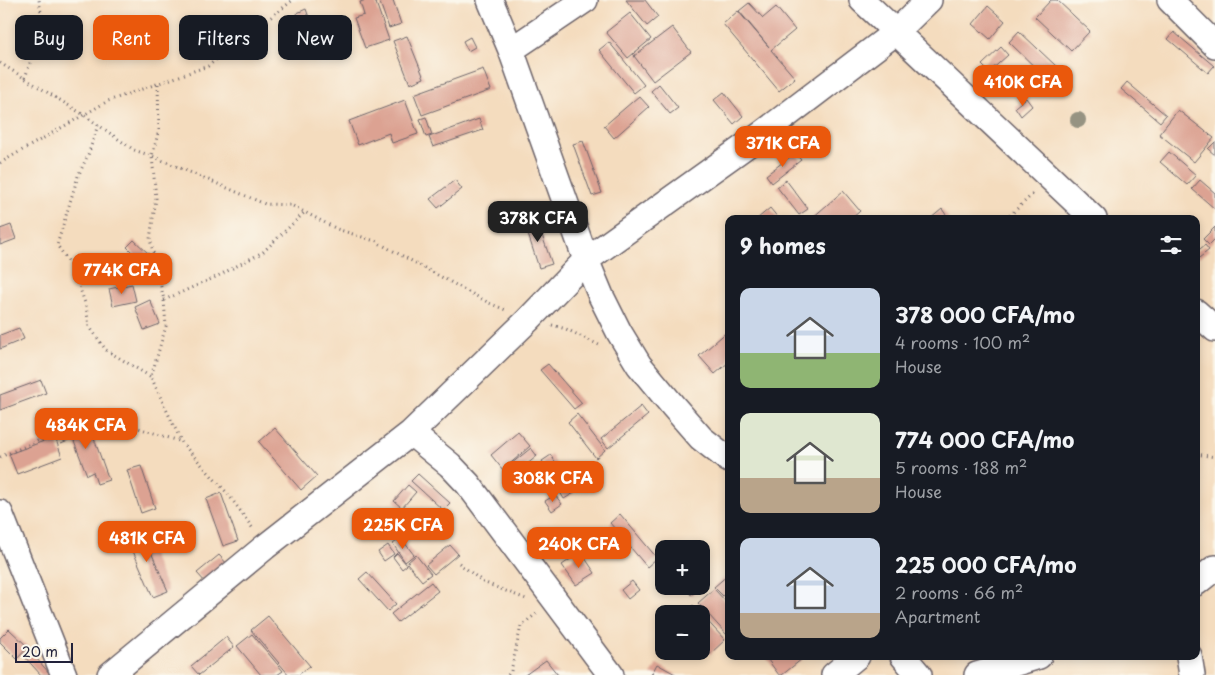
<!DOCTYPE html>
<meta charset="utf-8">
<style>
:root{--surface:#171b24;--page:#20242c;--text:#f1f3f6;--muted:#9ea1a6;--accent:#ea580c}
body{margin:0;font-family:"Playpen Sans",sans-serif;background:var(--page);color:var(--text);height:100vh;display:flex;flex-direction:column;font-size:19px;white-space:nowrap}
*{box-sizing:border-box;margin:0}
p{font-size:16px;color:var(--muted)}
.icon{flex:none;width:28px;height:28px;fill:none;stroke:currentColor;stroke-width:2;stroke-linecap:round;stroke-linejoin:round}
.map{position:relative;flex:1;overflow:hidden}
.panel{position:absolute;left:725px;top:215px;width:475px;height:445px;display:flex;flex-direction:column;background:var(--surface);border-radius:10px;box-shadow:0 2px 8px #0003}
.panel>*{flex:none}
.hud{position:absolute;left:15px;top:15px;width:475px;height:45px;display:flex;gap:10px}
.buttons{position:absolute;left:655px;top:540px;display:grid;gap:10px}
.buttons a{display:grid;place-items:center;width:55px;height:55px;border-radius:10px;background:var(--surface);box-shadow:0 2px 8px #0003;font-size:25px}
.scale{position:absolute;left:15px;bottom:12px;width:58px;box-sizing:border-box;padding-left:5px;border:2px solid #22223b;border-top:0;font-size:14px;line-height:18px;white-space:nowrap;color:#22223b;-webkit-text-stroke:4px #fbf7ec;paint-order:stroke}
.price{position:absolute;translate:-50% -42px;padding:0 11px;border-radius:10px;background:var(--accent);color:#fff;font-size:16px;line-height:32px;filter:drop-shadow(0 1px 2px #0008)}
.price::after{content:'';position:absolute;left:50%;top:30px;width:15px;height:11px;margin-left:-8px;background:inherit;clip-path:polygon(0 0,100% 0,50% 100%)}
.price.on{background:#222;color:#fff}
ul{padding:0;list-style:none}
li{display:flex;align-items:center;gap:15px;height:125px;padding:0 15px}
li span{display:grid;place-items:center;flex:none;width:140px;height:100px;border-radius:10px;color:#555}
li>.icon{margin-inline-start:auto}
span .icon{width:60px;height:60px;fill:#fffc;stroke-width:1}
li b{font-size:21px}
h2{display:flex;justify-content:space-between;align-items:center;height:60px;padding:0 15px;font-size:21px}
.chip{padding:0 18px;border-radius:10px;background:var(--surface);box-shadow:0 2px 8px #0003;font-size:18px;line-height:45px}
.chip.on{background:var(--accent);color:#fff}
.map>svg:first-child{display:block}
</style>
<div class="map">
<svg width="1215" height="675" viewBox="0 0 1215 675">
<rect width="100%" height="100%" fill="#fbf7ec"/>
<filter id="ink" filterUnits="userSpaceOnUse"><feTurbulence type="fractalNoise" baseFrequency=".02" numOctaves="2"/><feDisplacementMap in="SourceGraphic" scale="10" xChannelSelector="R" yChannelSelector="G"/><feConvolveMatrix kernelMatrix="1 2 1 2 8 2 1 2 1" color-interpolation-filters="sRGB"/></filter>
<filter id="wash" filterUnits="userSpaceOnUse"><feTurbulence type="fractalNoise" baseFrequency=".0096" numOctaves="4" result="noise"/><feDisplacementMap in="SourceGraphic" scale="20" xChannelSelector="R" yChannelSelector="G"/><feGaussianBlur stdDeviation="1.12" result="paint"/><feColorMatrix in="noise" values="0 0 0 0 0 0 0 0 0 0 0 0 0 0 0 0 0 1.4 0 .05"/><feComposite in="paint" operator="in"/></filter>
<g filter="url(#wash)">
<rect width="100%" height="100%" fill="#f4dcbe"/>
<g id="blocks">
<path fill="#dca292" d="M 366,0 L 375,0 L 389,40 L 365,48 L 354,18 L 364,15 L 360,2 Z
M 379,0 L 393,0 L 401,24 L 389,28 Z
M 626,0 L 645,0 L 658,17 L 647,26 Z
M 1051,0 L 1057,0 L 1090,31 L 1071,51 L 1035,17 Z
M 749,3 L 763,18 L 776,7 L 795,30 L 771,50 L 795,78 L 779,91 L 723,24 L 738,11 L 769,47 L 739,11 Z
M 988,6 L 1005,21 L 990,39 L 973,24 Z
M 306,9 L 314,32 L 305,35 L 297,13 Z
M 630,13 L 651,39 L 628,58 L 606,32 Z
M 672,27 L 691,52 L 653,81 L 634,56 Z
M 1019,31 L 1057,67 L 1046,78 L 1009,42 Z
M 1174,32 L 1214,66 L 1208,73 L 1168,39 Z
M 407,36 L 424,78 L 410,84 L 393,41 Z
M 470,37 L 475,47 L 468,51 L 463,41 Z
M 609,42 L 644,85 L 634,93 L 599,50 Z
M 1001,47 L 1008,55 L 989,72 L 982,65 Z
M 483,69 L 491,90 L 422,115 L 414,94 Z
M 1127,82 L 1166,115 L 1160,122 L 1121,89 Z
M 659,84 L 678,108 L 670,114 L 651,91 Z
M 724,92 L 743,116 L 734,124 L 714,100 Z
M 639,96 L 649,107 L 614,138 L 604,126 Z
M 1026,98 L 1032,106 L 1021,116 L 1015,107 Z
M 405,100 L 418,134 L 392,143 L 389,133 L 358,145 L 349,121 Z
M 1178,110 L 1214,138 L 1194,162 L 1159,134 Z
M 426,117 L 432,135 L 426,137 L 420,119 Z
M 479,119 L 483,130 L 433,147 L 429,137 Z
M 583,141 L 602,193 L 592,196 L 573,144 Z
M 1215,142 L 1215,155 L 1208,149 Z
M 1169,152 L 1196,175 L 1187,185 L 1160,162 Z
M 795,153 L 801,160 L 772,183 L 766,175 Z
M 455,180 L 462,189 L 438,208 L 430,199 Z
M 786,180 L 808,209 L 799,215 L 777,187 Z
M 1200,180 L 1215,193 L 1215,209 L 1192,189 Z
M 843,191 L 860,211 L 851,219 L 811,219 Z
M 770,208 L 779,219 L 757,219 Z
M 942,209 L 949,219 L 930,219 Z
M 536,218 L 552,264 L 539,268 L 524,222 Z
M 11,225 L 16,239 L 0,245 L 0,229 Z
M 1215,227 L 1215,239 L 1209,245 L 1203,239 Z
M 134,240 L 149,254 L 142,262 L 127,247 Z
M 1205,245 L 1209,250 L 1199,258 L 1196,252 Z
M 132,284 L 136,301 L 113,306 L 109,289 Z
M 150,300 L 160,324 L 144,330 L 135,307 Z
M 19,328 L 24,339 L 0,349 L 0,335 Z
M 729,330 L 729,362 L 715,374 L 699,356 Z
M 548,364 L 582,403 L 574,409 L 540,370 Z
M 41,380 L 46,393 L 0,410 L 0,395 Z
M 641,406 L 648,415 L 608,448 L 601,439 Z
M 577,414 L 605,450 L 596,458 L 568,422 Z
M 88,422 L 109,480 L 97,484 L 93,472 L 87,475 L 73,439 L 61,444 L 57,434 Z
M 275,428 L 317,476 L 301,490 L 259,442 Z
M 518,432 L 530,446 L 503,470 L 491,455 Z
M 55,437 L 62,457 L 17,474 L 9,454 Z
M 531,448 L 537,456 L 513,476 L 506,468 Z
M 551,455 L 574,493 L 564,499 L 542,461 Z
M 141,466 L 155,508 L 141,513 L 127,470 Z
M 418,474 L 450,503 L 443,510 L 411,481 Z
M 408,485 L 416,492 L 402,508 L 394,501 Z
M 221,493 L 238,541 L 223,546 L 206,499 Z
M 555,495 L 562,504 L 552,511 L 545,501 Z
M 436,510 L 443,519 L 428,530 L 421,520 Z
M 620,514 L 657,558 L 647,567 L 610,523 Z
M 141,529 L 168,591 L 153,597 L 126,535 Z
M 544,529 L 551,537 L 543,543 L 537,534 Z
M 401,538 L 414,555 L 405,562 L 393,544 Z
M 388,545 L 394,554 L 384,561 L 378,552 Z
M 450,545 L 458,554 L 434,574 L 426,565 Z
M 581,552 L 595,573 L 576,585 L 562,565 Z
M 397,553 L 407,565 L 402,569 L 393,557 Z
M 219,555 L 228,565 L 206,583 L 197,573 Z
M 416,555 L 431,574 L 422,581 L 407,563 Z
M 367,572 L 396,604 L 388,611 L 359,579 Z
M 729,574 L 729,591 L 723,596 L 714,587 Z
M 632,581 L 639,590 L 628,599 L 621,590 Z
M 431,582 L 438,591 L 398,622 L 391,614 Z
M 684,586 L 703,586 L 691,595 Z
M 714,589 L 729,605 L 729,633 L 727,635 L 698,603 Z
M 693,605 L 701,614 L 684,614 Z
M 701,614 L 725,640 L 710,654 L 701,644 Z
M 268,616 L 310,666 L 298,675 L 289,675 L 251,630 Z
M 9,629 L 28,647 L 17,659 L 0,642 L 0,638 Z
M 252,634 L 283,671 L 277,675 L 261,675 L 237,646 Z
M 226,637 L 234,647 L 199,675 L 191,666 Z
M 29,650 L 51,675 L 41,675 L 23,655 Z
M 765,656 L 800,656 L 802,659 L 782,675 L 779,675 Z
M 546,660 L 558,675 L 525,675 Z
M 657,664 L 677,675 L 651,675 Z"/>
</g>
</g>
<g filter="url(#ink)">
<use href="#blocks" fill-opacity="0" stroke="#6c6369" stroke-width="1"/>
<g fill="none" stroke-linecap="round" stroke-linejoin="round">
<defs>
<path id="minor" d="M 490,0 L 511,50 L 586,260 L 601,296 L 619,332 L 639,365 L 673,406 L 701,438 L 729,460
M 862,0 L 1094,219
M 1170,0 L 1215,45
M 511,50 L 585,0
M 1196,312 L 1215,329
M 411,433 L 528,320 L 586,260 L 758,137 L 896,32 L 929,0
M 0,513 L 64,675
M 1196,583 L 1215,568
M 903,656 L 919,675
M 1189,656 L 1192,675
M 110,675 L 265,547 L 411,433 L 450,465 L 468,484 L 611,675
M 834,675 L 857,656
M 977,675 L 1039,656"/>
</defs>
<use href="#minor" stroke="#6c6369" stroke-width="28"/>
<path stroke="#6c6369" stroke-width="3" stroke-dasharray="1 4" stroke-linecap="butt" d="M 0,63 L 84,115 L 134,150 L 152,156 L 265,204 L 291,205 L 337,229 L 375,241 L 489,303 L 508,311
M 25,78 L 43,24 L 39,0
M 158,84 L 159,130 L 152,156 L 156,198 L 150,239 L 164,300 L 166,326 L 151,377 L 182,443 L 228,494 L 254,530
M 98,125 L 88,155 L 78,176 L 57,245 L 73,268 L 86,306 L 89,326 L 106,350 L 151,377
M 0,163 L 108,101 L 208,66 L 293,0
M 1006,219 L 1035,192
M 164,300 L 216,277 L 263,252 L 305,212
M 552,325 L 566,329 L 601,346
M 1196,454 L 1215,457
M 0,457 L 98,415 L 182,442
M 459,563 L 483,582 L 526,599
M 508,675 L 511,671 L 521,626 L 537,613"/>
<use href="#minor" stroke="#fff" stroke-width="25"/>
</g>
<circle fill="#969382" cx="1078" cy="120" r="8"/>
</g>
</svg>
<div class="buttons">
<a>+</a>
<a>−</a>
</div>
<div class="scale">20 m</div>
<b class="price" style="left:1023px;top:107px">410K CFA</b>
<b class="price" style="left:783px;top:168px">371K CFA</b>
<b class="price on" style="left:538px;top:243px">378K CFA</b>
<b class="price" style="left:122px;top:295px">774K CFA</b>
<b class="price" style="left:86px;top:450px">484K CFA</b>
<b class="price" style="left:553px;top:503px">308K CFA</b>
<b class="price" style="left:403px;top:550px">225K CFA</b>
<b class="price" style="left:147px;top:563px">481K CFA</b>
<b class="price" style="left:579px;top:569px">240K CFA</b>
<div class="hud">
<a class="chip">Buy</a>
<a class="chip on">Rent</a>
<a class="chip">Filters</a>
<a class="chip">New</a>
</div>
<section class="panel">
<h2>9 homes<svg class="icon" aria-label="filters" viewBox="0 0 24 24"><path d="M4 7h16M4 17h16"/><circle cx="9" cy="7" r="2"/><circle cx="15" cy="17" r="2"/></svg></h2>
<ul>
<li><span style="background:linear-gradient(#c9d6e8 65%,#8fb573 0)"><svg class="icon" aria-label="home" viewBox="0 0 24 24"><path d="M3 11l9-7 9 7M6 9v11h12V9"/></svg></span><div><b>378 000 CFA/mo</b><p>4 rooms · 100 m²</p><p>House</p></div></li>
<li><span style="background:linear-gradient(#dfe7d0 65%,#b9a48a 0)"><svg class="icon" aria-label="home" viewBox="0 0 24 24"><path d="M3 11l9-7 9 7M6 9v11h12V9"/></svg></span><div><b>774 000 CFA/mo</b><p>5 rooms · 188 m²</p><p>House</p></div></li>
<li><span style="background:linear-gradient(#c9d6e8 75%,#b9a48a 0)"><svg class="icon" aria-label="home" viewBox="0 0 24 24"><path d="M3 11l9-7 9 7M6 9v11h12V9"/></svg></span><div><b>225 000 CFA/mo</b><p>2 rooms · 66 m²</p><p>Apartment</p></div></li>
</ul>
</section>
</div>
